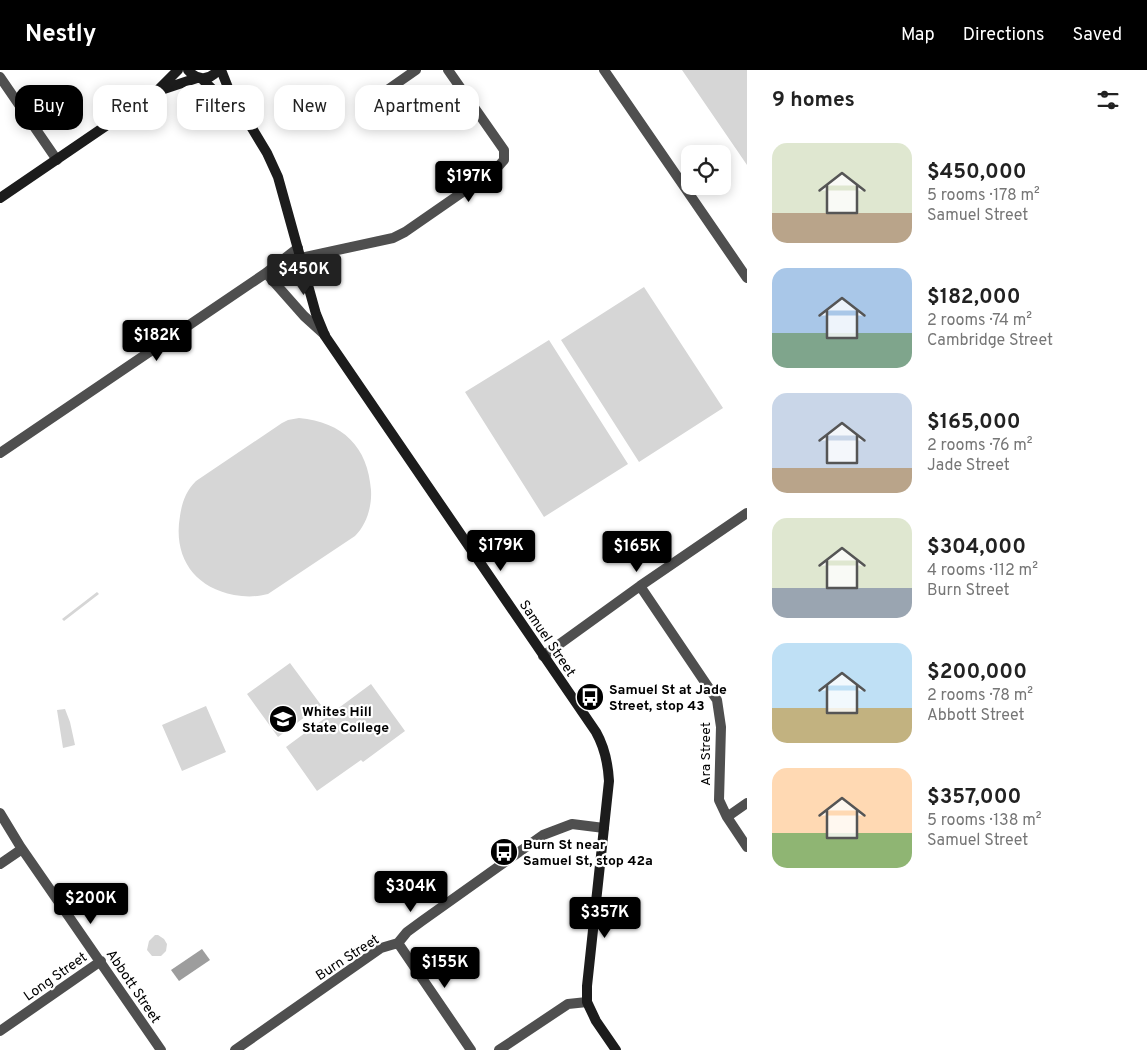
<!DOCTYPE html>
<meta charset="utf-8">
<style>
:root{--surface:#fff;--page:#f6f6f6;--text:#222;--muted:#767676;--accent:#000}
body{margin:0;font-family:Overpass,sans-serif;background:var(--page);color:var(--text);height:100vh;display:flex;flex-direction:column;font-size:19px;white-space:nowrap}
*{box-sizing:border-box;margin:0}
p{font-size:16px;color:var(--muted)}
.icon{flex:none;width:28px;height:28px;fill:none;stroke:currentColor;stroke-width:2;stroke-linecap:round;stroke-linejoin:round}
.map{position:relative;flex:1;overflow:hidden}
.side{display:flex;flex-direction:column;background:var(--surface);width:400px}
.side>*{flex:none}
.top-card{position:absolute;left:15px;top:15px;width:475px;height:45px;display:flex;gap:10px}
.tools{position:absolute;left:681px;top:75px;display:grid;gap:10px}
.tools a{display:grid;place-items:center;width:50px;height:50px;border-radius:10px;background:var(--surface);box-shadow:0 2px 12px #0003;font-size:25px}
.price{position:absolute;translate:-50% -42px;padding:0 11px;border-radius:5px;background:var(--accent);color:#fff;font-size:16px;line-height:32px;filter:drop-shadow(0 1px 2px #0008)}
.price::after{content:'';position:absolute;left:50%;top:30px;width:15px;height:11px;margin-left:-8px;background:inherit;clip-path:polygon(0 0,100% 0,50% 100%)}
.price.on{background:#222;color:#fff}
ul{padding:0;list-style:none}
li{display:flex;align-items:center;gap:15px;height:125px;padding:0 25px}
li span{display:grid;place-items:center;flex:none;width:140px;height:100px;border-radius:15px;color:#555}
li>.icon{margin-inline-start:auto}
span .icon{width:60px;height:60px;fill:#fffc;stroke-width:1}
li b{font-size:21px}
h2{display:flex;justify-content:space-between;align-items:center;height:60px;padding:0 25px;font-size:21px}
.chip{padding:0 18px;border-radius:15px;background:var(--surface);box-shadow:0 2px 12px #0003;font-size:18px;line-height:45px}
.chip.on{background:var(--accent);color:#fff}
header{display:flex;align-items:center;gap:30px;box-sizing:border-box;height:70px;padding:0 25px;background:var(--accent);color:#fff}
header strong{font-size:24px}
nav{display:flex;gap:28px;margin-inline-start:auto;font-size:18px}
main{display:flex;flex:1;min-height:0}
.map>svg:first-child{display:block}
</style>
<header>
<strong>Nestly</strong>
<nav><a>Map</a><a>Directions</a><a>Saved</a></nav>
</header>
<main>
<div class="map">
<svg width="747" height="980" viewBox="0 0 747 980">
<rect width="100%" height="100%" fill="#fff"/>
<path fill="#d6d6d6" d="M 682,0 L 747,0 L 747,95 Z
M 644,217 L 723,338 L 639,392 L 561,270 Z
M 549,270 L 628,394 L 544,447 L 465,322 Z
M 299,348 C 343,352 368,377 371,420 C 372,436 367,454 355,466 L 268,524 C 256,527 246,527 234,525 C 193,517 173,486 180,446 C 182,432 186,421 196,411 L 282,353 L 288,350 Z
M 97,522 L 99,524 L 64,551 L 62,549 Z
M 290,593 L 321,635 L 278,667 L 247,624 Z
M 371,614 L 405,661 L 363,692 L 361,690 L 317,721 L 286,677 Z
M 206,636 L 226,682 L 182,701 L 162,655 Z
M 65,639 L 70,652 L 75,675 L 63,678 L 57,640 Z
M 155,865 L 158,865 L 164,869 L 167,874 L 166,881 L 161,886 L 152,886 L 147,880 L 149,871 Z"/>
<path fill="#9d9d9d" d="M 202,879 L 210,890 L 179,911 L 171,900 Z"/>
<g fill="none" stroke-linecap="round" stroke-linejoin="round">
<path stroke="#4f4f4f" stroke-width="10" d="M 604,0 L 747,208
M 0,7 L 57,90
M 373,30 L 416,0
M 301,188 L 393,168 L 405,162 L 496,99 L 504,90 L 504,80 L 448,0
M 266,203 L 304,246 L 325,265
M 0,383 L 266,203 L 298,178
M 640,516 L 717,630 L 721,657 L 719,730 L 727,747 L 747,777
M 543,586 L 640,516 L 747,443
M 0,743 L 20,776 L 161,980
M 727,747 L 747,733
M 0,794 L 22,779
M 398,873 L 471,980
M 0,961 L 101,891
M 235,980 L 381,878 L 398,873 L 407,862 L 422,851 L 543,765 L 572,754 L 604,758
M 499,980 L 568,934 L 587,932"/>
<path stroke="#1c1c1c" stroke-width="10" d="M 188,0 C 197,11 209,11 218,0
M 221,0 L 229,20 L 267,83 L 278,107 L 316,244 L 325,266 L 596,662 C 605,678 608,693 609,711 L 587,916 L 587,932 L 596,951 L 616,980
M 202,9 L 240,46
M 158,21 L 197,8
M 0,128 L 157,21 L 178,0"/>
</g>
<defs>
<symbol id="bus-disc" viewBox="-11 -11 22 22"><circle r="9.5" fill="#000" stroke="#fff"/><path d="M-5-6H5V4H4V6H2V4H-2V6H-4V4H-5ZM-3.5-4V0h7V-4ZM-3.5 1.2v1.5H-2V1.2ZM2 1.2v1.5H3.5V1.2Z" fill="#fff"/></symbol>
<symbol id="school-disc" viewBox="-11 -11 22 22"><circle r="9.5" fill="#000" stroke="#fff"/><path d="M0-5L7-2L0 1L-7-2ZM-4 1L0 2.5L4 1V4Q0 6-4 4Z" fill="#fff"/></symbol>
</defs>
<g fill-rule="evenodd">
<use href="#bus-disc" x="574" y="611" width="32" height="32"/>
<use href="#school-disc" x="267" y="633" width="32" height="32"/>
<use href="#bus-disc" x="488" y="766" width="32" height="32"/>
</g>
<g text-anchor="middle" stroke-width="4.5" stroke-linejoin="round" paint-order="stroke">
<g font-size="14" fill="#000" stroke="#fff">
<text transform="translate(548 568) rotate(56)" y="5">Samuel Street</text>
<text transform="translate(705 684) rotate(-90)" y="5">Ara Street</text>
<text transform="translate(347 887) rotate(-33)" y="5">Burn Street</text>
<text transform="translate(55 906) rotate(-35)" y="5">Long Street</text>
<text transform="translate(134 916) rotate(56)" y="5">Abbott Street</text>
</g>
<g font-size="14" font-weight="bold" fill="#000" stroke="#fff" text-anchor="start">
<text x="609" y="624">Samuel St at Jade<tspan x="609" dy="16">Street, stop 43</tspan></text>
<text x="302" y="646">Whites Hill<tspan x="302" dy="16">State College</tspan></text>
<text x="523" y="779">Burn St near<tspan x="523" dy="16">Samuel St, stop 42a</tspan></text>
</g>
</g>
</svg>
<div class="tools">
<a><svg class="icon" aria-label="locate" viewBox="0 0 24 24"><circle cx="12" cy="12" r="6"/><path d="M12 2v4M12 18v4M2 12h4M18 12h4"/></svg></a>
</div>
<b class="price" style="left:469px;top:133px">$197K</b>
<b class="price on" style="left:304px;top:226px">$450K</b>
<b class="price" style="left:157px;top:292px">$182K</b>
<b class="price" style="left:501px;top:502px">$179K</b>
<b class="price" style="left:637px;top:503px">$165K</b>
<b class="price" style="left:411px;top:843px">$304K</b>
<b class="price" style="left:91px;top:855px">$200K</b>
<b class="price" style="left:605px;top:869px">$357K</b>
<b class="price" style="left:445px;top:919px">$155K</b>
<div class="top-card">
<a class="chip on">Buy</a>
<a class="chip">Rent</a>
<a class="chip">Filters</a>
<a class="chip">New</a>
<a class="chip">Apartment</a>
</div>
</div>
<section class="side">
<h2>9 homes<svg class="icon" aria-label="filters" viewBox="0 0 24 24"><path d="M4 7h16M4 17h16"/><circle cx="9" cy="7" r="2"/><circle cx="15" cy="17" r="2"/></svg></h2>
<ul>
<li><span style="background:linear-gradient(#dfe7d0 70%,#b9a48a 0)"><svg class="icon" aria-label="home" viewBox="0 0 24 24"><path d="M3 11l9-7 9 7M6 9v11h12V9"/></svg></span><div><b>$450,000</b><p>5 rooms · 178 m²</p><p>Samuel Street</p></div></li>
<li><span style="background:linear-gradient(#a9c7e8 65%,#7fa58c 0)"><svg class="icon" aria-label="home" viewBox="0 0 24 24"><path d="M3 11l9-7 9 7M6 9v11h12V9"/></svg></span><div><b>$182,000</b><p>2 rooms · 74 m²</p><p>Cambridge Street</p></div></li>
<li><span style="background:linear-gradient(#c9d6e8 75%,#b9a48a 0)"><svg class="icon" aria-label="home" viewBox="0 0 24 24"><path d="M3 11l9-7 9 7M6 9v11h12V9"/></svg></span><div><b>$165,000</b><p>2 rooms · 76 m²</p><p>Jade Street</p></div></li>
<li><span style="background:linear-gradient(#dfe7d0 70%,#9aa5b1 0)"><svg class="icon" aria-label="home" viewBox="0 0 24 24"><path d="M3 11l9-7 9 7M6 9v11h12V9"/></svg></span><div><b>$304,000</b><p>4 rooms · 112 m²</p><p>Burn Street</p></div></li>
<li><span style="background:linear-gradient(#bfe0f5 65%,#c2b280 0)"><svg class="icon" aria-label="home" viewBox="0 0 24 24"><path d="M3 11l9-7 9 7M6 9v11h12V9"/></svg></span><div><b>$200,000</b><p>2 rooms · 78 m²</p><p>Abbott Street</p></div></li>
<li><span style="background:linear-gradient(#ffd9b3 65%,#8fb573 0)"><svg class="icon" aria-label="home" viewBox="0 0 24 24"><path d="M3 11l9-7 9 7M6 9v11h12V9"/></svg></span><div><b>$357,000</b><p>5 rooms · 138 m²</p><p>Samuel Street</p></div></li>
</ul>
</section>
</main>
